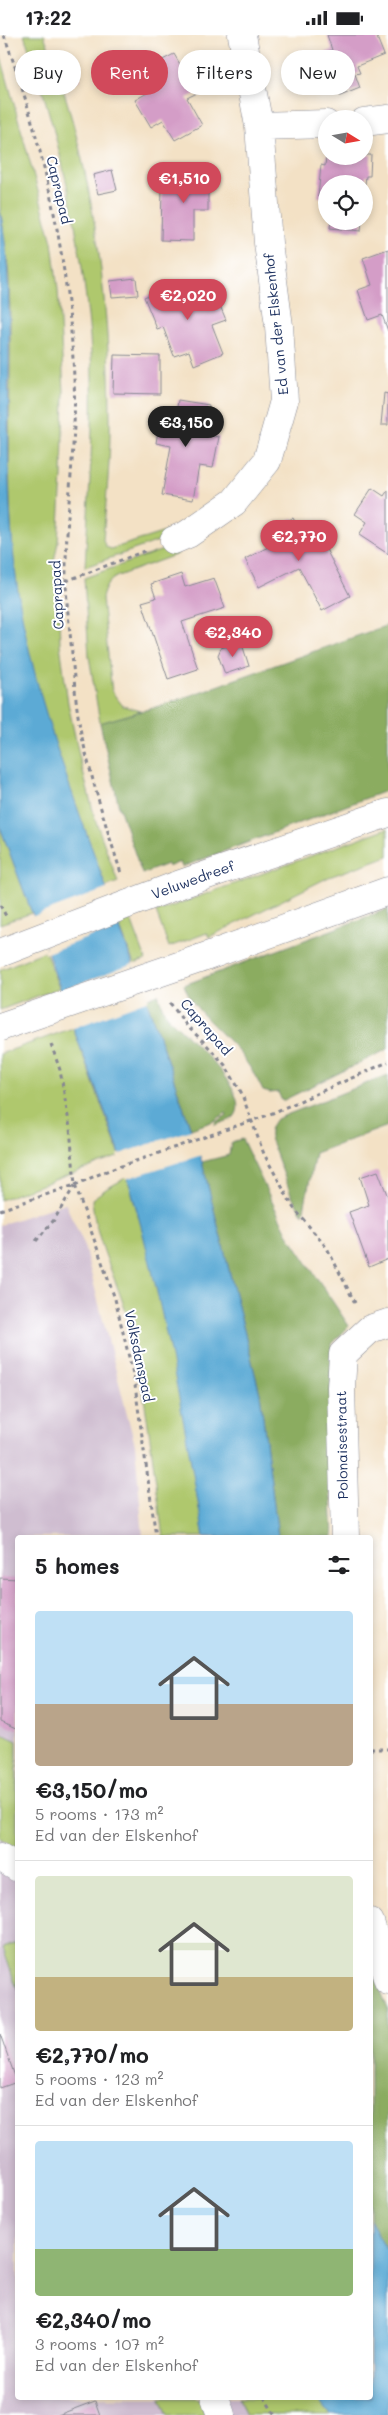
<!DOCTYPE html>
<meta charset="utf-8">
<style>
:root{--surface:#fff;--page:#f6f6f6;--text:#202124;--muted:#757577;--line:#e0e0e0;--accent:#d1495b}
body{margin:0;font-family:Mali,sans-serif;background:var(--page);color:var(--text);height:100vh;display:flex;flex-direction:column;font-size:19px;white-space:nowrap}
*{box-sizing:border-box;margin:0}
p{font-size:16px;color:var(--muted)}
.icon{flex:none;width:28px;height:28px;fill:none;stroke:currentColor;stroke-width:2;stroke-linecap:round;stroke-linejoin:round}
.map{position:relative;flex:1;overflow:hidden}
.details{position:absolute;left:15px;top:1500px;width:358px;height:865px;display:flex;flex-direction:column;background:var(--surface);border-radius:5px;box-shadow:0 2px 8px #0003}
.details>*{flex:none}
.guide{position:absolute;left:15px;top:15px;width:359px;height:45px;display:flex;gap:10px}
.needle{width:32px;rotate:101deg}
.fabs{position:absolute;left:318px;top:75px;display:grid;gap:10px}
.fabs a{display:grid;place-items:center;width:55px;height:55px;border-radius:50%;background:var(--surface);box-shadow:0 2px 8px #0003;font-size:25px}
.price{position:absolute;translate:-50% -42px;padding:0 11px;border-radius:18px;background:var(--accent);color:#fff;font-size:16px;line-height:32px;filter:drop-shadow(0 1px 2px #0008)}
.price::after{content:'';position:absolute;left:50%;top:30px;width:15px;height:11px;margin-left:-8px;background:inherit;clip-path:polygon(0 0,100% 0,50% 100%)}
.price.selected{background:#222;color:#fff}
ul{padding:0;list-style:none}
li{display:grid;align-content:center;gap:10px;height:265px;padding:0 20px}
li+li{border-top:1px solid var(--line)}
li span{display:grid;place-items:center;height:155px;border-radius:5px;color:#555}
li>.icon{margin-inline-start:auto}
span .icon{width:90px;height:90px;fill:#fffc;stroke-width:1}
li b{font-size:21px}
h2{display:flex;justify-content:space-between;align-items:center;height:60px;padding:0 20px;font-size:21px}
.tag{padding:0 18px;border-radius:22px;background:var(--surface);box-shadow:0 2px 8px #0003;font-size:18px;line-height:45px}
.tag.selected{background:var(--accent);color:#fff}
.status{display:flex;justify-content:space-between;align-items:center;height:35px;padding:0 25px;background:var(--surface);direction:ltr}
.status svg{height:14px;fill:currentColor}
.map>svg:first-child{display:block}
</style>
<div class="status"><b>17:22</b><svg viewBox="0 0 49 12"><path d="M0 12V9h3v3zM5 12V6h3v6zM10 12V3h3v9zM15 12V0h3v12zM26 1h20v11H26zM47 4h2v5h-2z"/></svg></div>
<div class="map">
<svg width="388" height="2380" viewBox="0 0 388 2380">
<rect width="100%" height="100%" fill="#fff"/>
<filter id="ink" filterUnits="userSpaceOnUse"><feTurbulence type="fractalNoise" baseFrequency=".02" numOctaves="2"/><feDisplacementMap in="SourceGraphic" scale="10" xChannelSelector="R" yChannelSelector="G"/><feConvolveMatrix kernelMatrix="1 2 1 2 8 2 1 2 1" color-interpolation-filters="sRGB"/></filter>
<filter id="wash" filterUnits="userSpaceOnUse"><feTurbulence type="fractalNoise" baseFrequency=".0096" numOctaves="4" result="noise"/><feDisplacementMap in="SourceGraphic" scale="20" xChannelSelector="R" yChannelSelector="G"/><feGaussianBlur stdDeviation="1.12" result="paint"/><feColorMatrix in="noise" values="0 0 0 0 0 0 0 0 0 0 0 0 0 0 0 0 0 1.4 0 .05"/><feComposite in="paint" operator="in"/></filter>
<g filter="url(#wash)">
<rect width="100%" height="100%" fill="#f3e1c5"/>
<path fill="#cfbdd0" d="M 65,1168 L 83,1207 L 135,1410 L 143,1502 L 18,1502 L 18,2362 L 259,2363 L 265,2380 L 0,2380 L 0,1190 Z"/>
<path fill="#afc86d" stroke="#657c66" d="M 24,0 L 44,0 C 91,119 109,253 110,380 C 111,422 106,464 103,505 L 106,512 L 111,514 L 168,496 L 170,502 L 85,532 C 89,456 96,378 90,302 C 81,198 59,98 24,0 Z
M 0,18 L 52,207 L 58,255 L 64,356 L 62,441 L 58,507 L 54,526 L 58,551 L 60,609 L 68,668 L 80,725 L 95,784 L 118,847 L 106,852 C 73,762 39,674 21,579 C 1,468 14,356 9,243 C 8,219 1,195 0,172 C 0,121 0,69 0,18 Z
M 174,511 L 178,519 L 118,541 C 108,546 105,552 102,563 L 112,657 L 123,671 L 141,676 L 100,688 L 89,621 L 84,543 Z
M 0,792 L 32,878 L 0,889 Z
M 388,793 L 388,821 L 329,842 L 209,902 L 207,898 L 169,912 L 156,877 Z
M 131,885 L 146,925 L 134,929 L 119,890 Z
M 45,916 L 59,953 L 0,975 L 0,935 Z
M 73,993 L 120,1121 L 0,1165 L 0,1019 Z
M 127,1142 C 164,1259 184,1382 204,1502 L 163,1502 C 153,1429 146,1356 128,1284 C 117,1244 95,1206 92,1164 L 106,1154 Z
M 0,1698 L 17,1706 L 17,1813 L 0,1803 Z
M 17,1908 L 18,1908 L 17,1954 L 3,1913 Z
M 161,2363 L 199,2363 L 205,2380 L 168,2380 Z
M 239,2363 L 317,2363 L 331,2380 L 246,2380 Z"/>
<path fill="#8bac60" stroke="#536e5f" d="M 388,590 L 388,755 L 182,832 L 180,827 L 168,832 L 167,829 L 142,839 L 119,772 L 100,688 L 163,670 Z
M 388,874 L 388,1014 L 282,1066 L 278,1057 L 270,1058 L 263,1056 C 255,1039 245,1024 233,1010 C 216,991 193,975 184,950 Z
M 158,959 C 161,968 163,977 170,984 C 184,999 257,1060 233,1083 C 229,1086 220,1088 215,1090 L 215,1088 L 227,1080 L 226,1078 L 214,1086 L 191,1094 L 146,964 Z
M 388,1040 L 388,1091 L 315,1118 L 303,1180 L 291,1159 L 270,1103 C 269,1094 271,1091 276,1084 Z
M 242,1104 L 287,1198 L 349,1291 L 332,1309 L 329,1427 L 333,1502 L 278,1502 L 260,1359 L 202,1127 L 229,1120 L 231,1107 Z
M 370,1928 L 388,1974 L 388,2217 L 370,2185 Z"/>
<path fill="#5baad5" stroke="#3b6c9a" d="M 0,174 C 10,225 9,277 9,328 C 8,390 7,452 13,514 C 23,632 66,741 106,852 L 107,855 L 104,859 C 121,893 133,926 142,963 L 146,964 L 202,1127 L 260,1359 L 278,1502 L 204,1502 C 184,1385 163,1268 131,1154 C 115,1099 92,1044 72,990 L 75,986 C 59,953 47,921 39,884 L 34,882 L 32,878 L 0,792 Z
M 370,2185 L 388,2217 L 388,2380 L 331,2380 L 317,2363 L 370,2362 Z"/>
<path fill="#f3e1c5" d="M 109,853 L 107,860 L 117,887 L 122,890 L 44,919 L 46,912 L 37,886 L 31,882 Z
M 136,928 L 133,933 L 144,961 L 147,962 L 149,965 L 71,994 L 70,990 L 72,986 L 63,959 L 58,957 Z
M 194,1094 L 202,1120 L 125,1144 L 117,1120 Z"/>
<g id="blocks">
<path fill="#d49dc7" d="M 327,0 L 376,0 L 384,20 L 357,31 L 360,38 L 355,39 L 360,53 L 340,61 L 335,47 L 330,49 L 319,20 L 332,15 Z
M 174,19 L 181,31 L 185,29 L 201,56 L 187,63 L 202,90 L 175,105 L 163,85 L 151,92 L 135,65 L 161,50 L 158,44 L 162,42 L 155,29 Z
M 75,27 L 80,45 L 62,49 L 57,31 Z
M 364,120 L 371,120 L 370,141 L 366,141 L 365,149 L 326,149 L 326,162 L 318,162 L 321,130 L 325,131 L 326,121 L 364,121 Z
M 182,130 L 203,130 L 204,144 L 208,144 L 208,176 L 193,176 L 193,206 L 161,205 L 162,151 L 177,151 L 177,144 L 182,144 Z
M 112,135 L 117,155 L 98,159 L 93,140 Z
M 331,186 L 362,186 L 361,196 L 330,193 Z
M 388,214 L 388,296 L 382,280 L 368,285 L 358,255 L 372,250 L 363,223 Z
M 136,243 L 138,260 L 112,262 L 110,246 Z
M 195,248 L 200,261 L 214,256 L 226,285 L 212,290 L 223,318 L 194,330 L 189,316 L 174,321 L 163,292 L 157,294 L 144,262 L 163,254 L 166,259 Z
M 114,320 L 160,321 L 160,359 L 113,358 Z
M 384,358 L 388,359 L 388,390 L 381,390 Z
M 178,365 L 209,370 L 205,400 L 219,402 L 213,433 L 199,431 L 193,465 L 162,460 L 171,411 L 156,408 L 161,377 L 176,380 Z
M 372,453 L 384,461 L 388,455 L 388,519 L 359,500 L 367,487 L 355,479 Z
M 293,483 L 300,496 L 313,489 L 350,561 L 322,576 L 299,532 L 259,552 L 245,524 L 272,510 L 265,497 Z
M 181,539 L 185,552 L 214,543 L 225,573 L 182,587 L 198,634 L 168,644 L 142,567 L 156,563 L 151,549 Z
M 241,606 L 249,631 L 225,639 L 218,620 L 221,613 Z
M 378,1136 L 388,1162 L 388,1224 L 369,1232 L 349,1177 L 369,1170 L 360,1142 Z
M 0,1543 L 18,1544 L 18,1695 L 0,1687 Z
M 0,1999 L 17,2047 L 0,2053 Z
M 95,2366 L 100,2380 L 58,2380 Z"/>
</g>
</g>
<g filter="url(#ink)">
<use href="#blocks" fill-opacity="0" stroke="#878892" stroke-width="1"/>
<g fill="none" stroke-linecap="round" stroke-linejoin="round">
<defs>
<path id="minor" d="M 364,87 L 388,84
M 259,91 L 326,89
M 174,505 L 188,499 L 234,467 L 267,426 L 284,366 L 279,291 L 268,208 L 259,91 L 242,0
M 345,1502 L 341,1352 L 343,1319 L 370,1294 L 388,1288
M 0,1822 L 18,1833
M 370,1887 L 388,1946
M 215,2362 L 221,2380"/>
<path id="secondary" d="M 175,851 L 388,778
M 202,923 L 388,856"/>
</defs>
<use href="#minor" stroke="#878892" stroke-width="29"/>
<use href="#secondary" stroke="#878892" stroke-width="29"/>
<path stroke="#878892" stroke-width="3" stroke-dasharray="4 4" stroke-linecap="butt" d="M 4,0 C 44,110 69,226 74,343 C 77,410 65,477 66,544 C 66,565 69,587 71,608 C 74,638 75,668 81,698 C 92,745 106,792 121,838
M 66,546 L 145,516
M 0,870 L 7,883
M 170,968 L 187,991 L 205,1008 L 225,1030 L 241,1057 L 264,1119 L 293,1172 L 327,1213 L 355,1268
M 75,1150 L 104,1137 L 268,1080 L 388,1027
M 0,1175 L 75,1150 L 115,1264 L 134,1343 L 156,1502
M 36,1206 L 54,1185 L 75,1150 L 70,1093 L 60,1035 L 51,1009
M 370,1714 L 388,1714
M 264,2362 L 275,2380"/>
<use href="#minor" stroke="#fff" stroke-width="28"/>
<use href="#secondary" stroke="#fff" stroke-width="28"/>
<defs>
<path id="secondary-bridge" d="M 0,918 L 175,851
M 0,992 L 202,923"/>
</defs>
<use href="#secondary-bridge" stroke="#878892" stroke-width="29" stroke-linecap="butt"/>
<use href="#secondary-bridge" stroke="#fff" stroke-width="28"/>
</g>
</g>
<g text-anchor="middle" stroke-width="4" stroke-linejoin="round" paint-order="stroke">
<g font-size="14" fill="#1b2f5e" stroke="#fff">
<text transform="translate(59 155) rotate(77)" y="5">Caprapad</text>
<text transform="translate(276 289) rotate(-96)" y="5">Ed van der Elskenhof</text>
<text transform="translate(57 560) rotate(-93)" y="5">Caprapad</text>
<text transform="translate(193 845) rotate(-20)" y="5">Veluwedreef</text>
<text transform="translate(206 992) rotate(49)" y="5">Caprapad</text>
<text transform="translate(139 1321) rotate(78)" y="5">Volksdanspad</text>
<text transform="translate(342 1410) rotate(-91)" y="5">Polonaisestraat</text>
</g>
</g>
</svg>
<div class="fabs">
<a><svg class="needle" viewBox="-14 -14 28 28"><path d="M0-13l5 13h-10z" fill="#e53935"/><path d="M0 13l5-13h-10z" fill="#757577"/></svg></a>
<a><svg class="icon" aria-label="locate" viewBox="0 0 24 24"><circle cx="12" cy="12" r="6"/><path d="M12 2v4M12 18v4M2 12h4M18 12h4"/></svg></a>
</div>
<b class="price" style="left:184px;top:169px">€1,510</b>
<b class="price" style="left:188px;top:286px">€2,020</b>
<b class="price selected" style="left:186px;top:413px">€3,150</b>
<b class="price" style="left:299px;top:527px">€2,770</b>
<b class="price" style="left:233px;top:623px">€2,340</b>
<div class="guide">
<a class="tag">Buy</a>
<a class="tag selected">Rent</a>
<a class="tag">Filters</a>
<a class="tag">New</a>
</div>
<section class="details">
<h2>5 homes<svg class="icon" aria-label="filters" viewBox="0 0 24 24"><path d="M4 7h16M4 17h16"/><circle cx="9" cy="7" r="2"/><circle cx="15" cy="17" r="2"/></svg></h2>
<ul>
<li><span style="background:linear-gradient(#bfe0f5 60%,#b9a48a 0)"><svg class="icon" aria-label="home" viewBox="0 0 24 24"><path d="M3 11l9-7 9 7M6 9v11h12V9"/></svg></span><div><b>€3,150/mo</b><p>5 rooms · 173 m²</p><p>Ed van der Elskenhof</p></div></li>
<li><span style="background:linear-gradient(#dfe7d0 65%,#c2b280 0)"><svg class="icon" aria-label="home" viewBox="0 0 24 24"><path d="M3 11l9-7 9 7M6 9v11h12V9"/></svg></span><div><b>€2,770/mo</b><p>5 rooms · 123 m²</p><p>Ed van der Elskenhof</p></div></li>
<li><span style="background:linear-gradient(#bfe0f5 70%,#8fb573 0)"><svg class="icon" aria-label="home" viewBox="0 0 24 24"><path d="M3 11l9-7 9 7M6 9v11h12V9"/></svg></span><div><b>€2,340/mo</b><p>3 rooms · 107 m²</p><p>Ed van der Elskenhof</p></div></li>
</ul>
</section>
</div>
